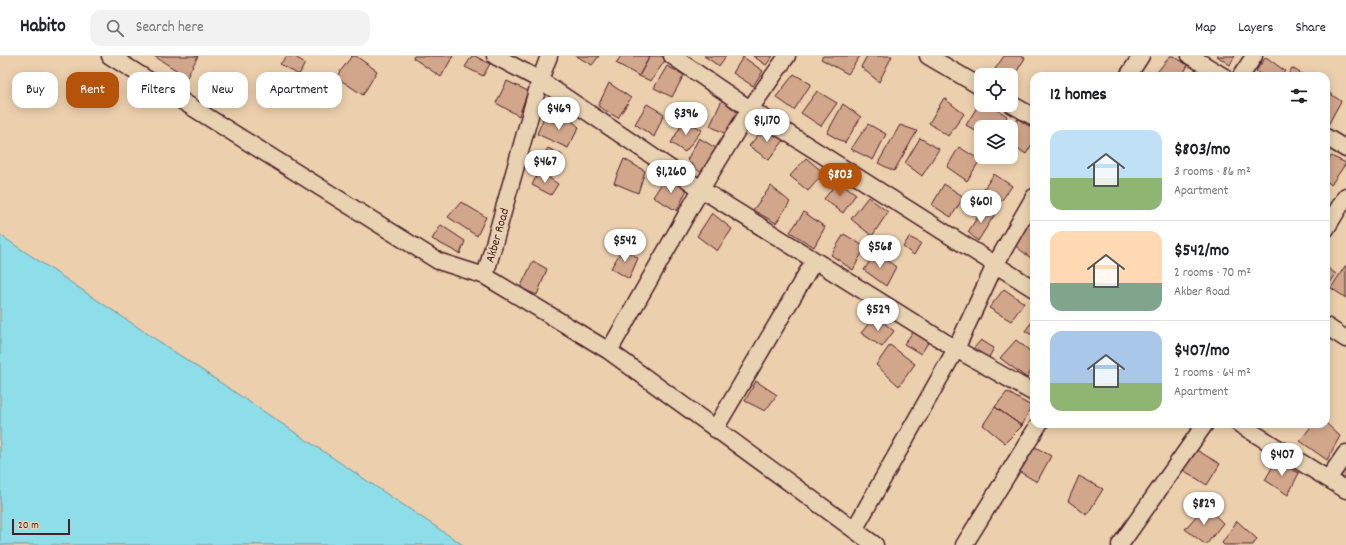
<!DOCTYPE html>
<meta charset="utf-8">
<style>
:root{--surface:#fff;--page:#f2f2f2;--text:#202124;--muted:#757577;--line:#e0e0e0;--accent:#b45309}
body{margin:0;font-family:Dekko,sans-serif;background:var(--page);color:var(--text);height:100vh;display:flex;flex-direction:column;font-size:15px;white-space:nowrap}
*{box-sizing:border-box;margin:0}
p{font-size:13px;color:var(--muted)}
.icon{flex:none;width:22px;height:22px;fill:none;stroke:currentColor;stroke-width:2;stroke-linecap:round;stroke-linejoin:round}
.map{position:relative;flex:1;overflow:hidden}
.sheet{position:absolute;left:1030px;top:16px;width:300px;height:356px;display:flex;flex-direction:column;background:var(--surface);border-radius:12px;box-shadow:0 2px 10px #0003}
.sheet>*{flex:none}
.banner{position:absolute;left:12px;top:16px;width:380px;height:36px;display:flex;gap:8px}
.fabs{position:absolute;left:974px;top:12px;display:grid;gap:8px}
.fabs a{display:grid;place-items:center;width:44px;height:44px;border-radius:8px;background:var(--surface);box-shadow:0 2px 10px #0003;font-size:20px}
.scale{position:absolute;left:12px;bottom:10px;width:58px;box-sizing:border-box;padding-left:4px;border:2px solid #4a1f2b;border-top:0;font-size:11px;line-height:14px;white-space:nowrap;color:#4a1f2b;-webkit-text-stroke:3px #e8d2b1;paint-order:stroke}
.price{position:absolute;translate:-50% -34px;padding:0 9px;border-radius:14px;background:#fff;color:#222;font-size:13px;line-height:26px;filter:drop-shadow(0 1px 2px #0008)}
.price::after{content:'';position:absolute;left:50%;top:24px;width:12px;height:9px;margin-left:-6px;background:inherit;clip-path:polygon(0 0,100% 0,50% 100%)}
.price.selected{background:var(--accent);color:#fff}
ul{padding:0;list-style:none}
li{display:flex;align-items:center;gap:12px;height:100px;padding:0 20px}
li+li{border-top:1px solid var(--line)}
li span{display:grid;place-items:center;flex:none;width:112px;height:80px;border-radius:12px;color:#555}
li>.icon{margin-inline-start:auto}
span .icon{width:48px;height:48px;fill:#fffc;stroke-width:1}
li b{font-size:17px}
h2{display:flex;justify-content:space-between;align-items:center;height:48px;padding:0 20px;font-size:17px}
.pill{padding:0 14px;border-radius:12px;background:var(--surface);box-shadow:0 2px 10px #0003;font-size:14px;line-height:36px}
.pill.selected{background:var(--accent);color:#fff}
header{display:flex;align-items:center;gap:24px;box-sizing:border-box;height:56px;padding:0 20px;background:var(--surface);border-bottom:1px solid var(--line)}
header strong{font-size:19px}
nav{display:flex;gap:22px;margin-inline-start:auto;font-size:14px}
.search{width:280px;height:36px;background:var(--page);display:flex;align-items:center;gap:10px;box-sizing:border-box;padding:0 14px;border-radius:12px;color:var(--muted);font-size:15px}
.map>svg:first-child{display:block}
</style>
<header>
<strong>Habito</strong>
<div class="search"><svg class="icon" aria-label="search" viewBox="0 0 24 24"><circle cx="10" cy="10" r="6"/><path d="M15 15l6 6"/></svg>Search here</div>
<nav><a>Map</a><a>Layers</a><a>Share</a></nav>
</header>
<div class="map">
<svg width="1346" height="489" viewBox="0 0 1346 489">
<rect width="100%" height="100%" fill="#eccfad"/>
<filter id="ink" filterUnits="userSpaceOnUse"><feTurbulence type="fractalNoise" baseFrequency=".025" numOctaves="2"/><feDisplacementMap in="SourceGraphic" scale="8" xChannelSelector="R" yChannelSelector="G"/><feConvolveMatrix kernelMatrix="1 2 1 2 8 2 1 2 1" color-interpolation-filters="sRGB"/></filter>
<g filter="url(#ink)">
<path fill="#8ddee8" stroke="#72929c" d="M 0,179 L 463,489 L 0,489 Z"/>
<path fill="#d2a68b" stroke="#4a1f2b" d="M 154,0 L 198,0 L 187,21 Z
M 287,0 L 294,0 L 305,7 L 299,19 L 280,8 Z
M 352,0 L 356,0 L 377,15 L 363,39 L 336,21 Z
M 414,0 L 453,0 L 441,21 L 413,2 Z
M 472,0 L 475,0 L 490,8 L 483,20 L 465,11 Z
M 576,0 L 599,0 L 592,9 Z
M 621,0 L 650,0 L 639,20 L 616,7 Z
M 650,0 L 661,0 L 666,3 L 651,25 L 639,20 Z
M 704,0 L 726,0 L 719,10 Z
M 753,0 L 773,0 L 766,9 Z
M 823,0 L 860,0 L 848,18 L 821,3 Z
M 867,0 L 892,0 L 879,26 L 861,11 Z
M 1004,0 L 1021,0 L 1025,2 L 1012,23 L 1011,19 L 1004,19 L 995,13 Z
M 1170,0 L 1173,0 L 1188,9 L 1182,20 L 1154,20 Z
M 1217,0 L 1235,0 L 1230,9 Z
M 743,1 L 763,15 L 753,30 L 733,17 Z
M 1266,1 L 1285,15 L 1281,20 L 1262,20 L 1256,15 Z
M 667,10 L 684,19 L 672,41 L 654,32 Z
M 1292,12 L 1305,20 L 1287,20 Z
M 276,18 L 289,29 L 283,40 L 267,29 Z
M 794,18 L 811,28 L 794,54 L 776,41 Z
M 507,25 L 528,35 L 519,60 L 496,47 Z
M 609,27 L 631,42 L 618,62 L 598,50 Z
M 817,35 L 837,47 L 821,70 L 801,57 Z
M 1326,35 L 1341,45 L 1328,69 L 1326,67 Z
M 944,42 L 964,58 L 948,80 L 929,67 Z
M 722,44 L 738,57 L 728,79 L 710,70 Z
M 981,45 L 981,49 L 990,49 L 1007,60 L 1002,71 L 981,71 L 981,79 L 966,69 Z
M 647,48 L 664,58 L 654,81 L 635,68 Z
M 843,48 L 861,61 L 845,87 L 827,77 Z
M 544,61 L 562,69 L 567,61 L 579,71 L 568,92 L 537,78 Z
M 685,63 L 702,74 L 685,96 L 671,87 Z
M 1018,63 L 1034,73 L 1034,85 L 1026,98 L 1011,88 L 1011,72 Z
M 868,68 L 886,78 L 873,104 L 851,93 Z
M 900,69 L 917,75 L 894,115 L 878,107 Z
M 765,71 L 784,84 L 769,104 L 749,90 Z
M 699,82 L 716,92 L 701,117 L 687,104 Z
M 920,82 L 939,93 L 922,120 L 905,107 Z
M 959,91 L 980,104 L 967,125 L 947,111 Z
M 548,92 L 562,99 L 559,116 L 540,104 Z
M 1331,100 L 1346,107 L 1331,129 L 1326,124 L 1326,109 Z
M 806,102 L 824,117 L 808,135 L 790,120 Z
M 624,103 L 645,115 L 638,137 L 614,127 Z
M 539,115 L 558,128 L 551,139 L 532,129 Z
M 994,118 L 1012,130 L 997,151 L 981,137 Z
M 666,121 L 687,133 L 677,155 L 653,141 Z
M 838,125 L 856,138 L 843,157 L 824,143 Z
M 944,128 L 964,141 L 951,161 L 932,149 Z
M 771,130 L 790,146 L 776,167 L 753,154 Z
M 868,141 L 888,156 L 872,180 L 851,163 Z
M 461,146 L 486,161 L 477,180 L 448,161 Z
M 984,151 L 995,158 L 978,185 L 968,176 Z
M 804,156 L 825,171 L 814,191 L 790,176 Z
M 712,157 L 732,173 L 717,195 L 697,180 Z
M 1027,164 L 1034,168 L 1034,200 L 1032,203 L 1013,188 Z
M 441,169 L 465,185 L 460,198 L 432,183 Z
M 844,178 L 865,191 L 853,214 L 831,199 Z
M 909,181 L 921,187 L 914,199 L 903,191 Z
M 623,192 L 638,202 L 629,223 L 611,212 Z
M 876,196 L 896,211 L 886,230 L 864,214 Z
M 533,205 L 547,213 L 537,239 L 520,232 Z
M 1345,210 L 1346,210 L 1346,242 L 1331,232 Z
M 1326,211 L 1336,218 L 1326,233 Z
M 1004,233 L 1024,247 L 1011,265 L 989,252 Z
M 875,260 L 894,275 L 882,291 L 861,277 Z
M 1034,263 L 1034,280 L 1025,275 Z
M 913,276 L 929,285 L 921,298 L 904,288 Z
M 981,284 L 994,292 L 988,303 L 973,293 Z
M 1016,284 L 1034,298 L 1034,309 L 1027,322 L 1000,302 Z
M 890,289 L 915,308 L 899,330 L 876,309 Z
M 756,325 L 777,339 L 765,355 L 745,345 Z
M 1007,336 L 1031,350 L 1022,370 L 995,351 Z
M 995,351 L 1022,370 L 1005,387 L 983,369 Z
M 1326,367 L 1340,380 L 1327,404 L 1300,385 L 1313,368 L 1326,368 Z
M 1030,388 L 1051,400 L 1037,426 L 1015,413 Z
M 1195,393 L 1220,408 L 1207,429 L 1180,412 Z
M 1276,405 L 1299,417 L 1288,439 L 1265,424 Z
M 1346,406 L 1346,425 L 1336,419 Z
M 1079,420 L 1103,433 L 1087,459 L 1068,445 Z
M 1205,450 L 1223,467 L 1206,489 L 1185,473 Z
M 1237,465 L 1257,483 L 1253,489 L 1224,489 L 1222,487 Z"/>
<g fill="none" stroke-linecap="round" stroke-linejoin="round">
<defs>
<path id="minor" d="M 110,0 L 438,205 L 485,220 L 609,295 L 875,489
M 495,0 L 540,24 L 701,133 L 750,53 L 787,0
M 672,0 L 750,53 L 1034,233
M 928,0 L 981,31
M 1190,0 L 1223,20
M 1128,20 L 1141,0
M 1241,20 L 1254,0
M 1011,48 L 1034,61
M 1326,81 L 1346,93
M 1326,173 L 1346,140
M 485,220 L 540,24 L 549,0
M 1326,270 L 1346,283
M 609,295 L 701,133 L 956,293 L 995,209 L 1034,141
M 1239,368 L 1346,434
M 715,373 L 814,205
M 1328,423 L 1346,397
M 854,474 L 956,293 L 1034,337
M 964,489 L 1039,368
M 1120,489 L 1205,368"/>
</defs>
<use href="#minor" stroke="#4a1f2b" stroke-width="19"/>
<use href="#minor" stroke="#e8d2b1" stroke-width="16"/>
</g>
</g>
<g text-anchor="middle" stroke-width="3.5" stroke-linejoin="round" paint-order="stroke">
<g font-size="13" fill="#4a1f2b" stroke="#e8d2b1">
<text transform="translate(496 179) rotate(-74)" y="5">Akber Road</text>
</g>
</g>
</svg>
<div class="fabs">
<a><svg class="icon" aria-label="locate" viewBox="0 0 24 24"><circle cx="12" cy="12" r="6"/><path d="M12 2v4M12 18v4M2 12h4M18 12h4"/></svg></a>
<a><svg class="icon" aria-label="layers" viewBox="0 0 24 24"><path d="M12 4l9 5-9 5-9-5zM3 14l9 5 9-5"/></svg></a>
</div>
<div class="scale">20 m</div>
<b class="price" style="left:559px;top:75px">$469</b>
<b class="price" style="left:686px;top:80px">$396</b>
<b class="price" style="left:767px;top:87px">$1,170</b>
<b class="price" style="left:545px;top:128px">$467</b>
<b class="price" style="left:671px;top:138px">$1,260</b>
<b class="price selected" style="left:840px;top:141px">$803</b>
<b class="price" style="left:981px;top:168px">$601</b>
<b class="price" style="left:625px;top:207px">$542</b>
<b class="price" style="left:880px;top:213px">$568</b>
<b class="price" style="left:878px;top:276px">$529</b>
<b class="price" style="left:1282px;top:421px">$407</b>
<b class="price" style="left:1204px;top:470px">$829</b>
<div class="banner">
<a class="pill">Buy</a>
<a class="pill selected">Rent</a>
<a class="pill">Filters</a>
<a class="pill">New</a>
<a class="pill">Apartment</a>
</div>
<section class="sheet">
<h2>12 homes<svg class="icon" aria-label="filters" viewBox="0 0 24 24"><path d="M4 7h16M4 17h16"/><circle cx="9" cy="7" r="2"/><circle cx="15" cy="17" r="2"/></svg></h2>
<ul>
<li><span style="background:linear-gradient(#bfe0f5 60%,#8fb573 0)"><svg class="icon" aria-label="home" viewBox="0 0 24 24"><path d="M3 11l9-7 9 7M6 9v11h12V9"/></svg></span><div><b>$803/mo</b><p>3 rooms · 86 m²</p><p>Apartment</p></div></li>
<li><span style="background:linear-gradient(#ffd9b3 65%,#7fa58c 0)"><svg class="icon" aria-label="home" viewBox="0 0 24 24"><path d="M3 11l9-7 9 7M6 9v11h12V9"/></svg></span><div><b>$542/mo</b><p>2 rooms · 70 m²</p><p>Akber Road</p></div></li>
<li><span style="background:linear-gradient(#a9c7e8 65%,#8fb573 0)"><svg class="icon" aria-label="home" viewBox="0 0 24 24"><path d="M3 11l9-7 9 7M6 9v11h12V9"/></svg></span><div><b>$407/mo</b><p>2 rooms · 64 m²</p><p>Apartment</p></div></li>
</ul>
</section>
</div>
